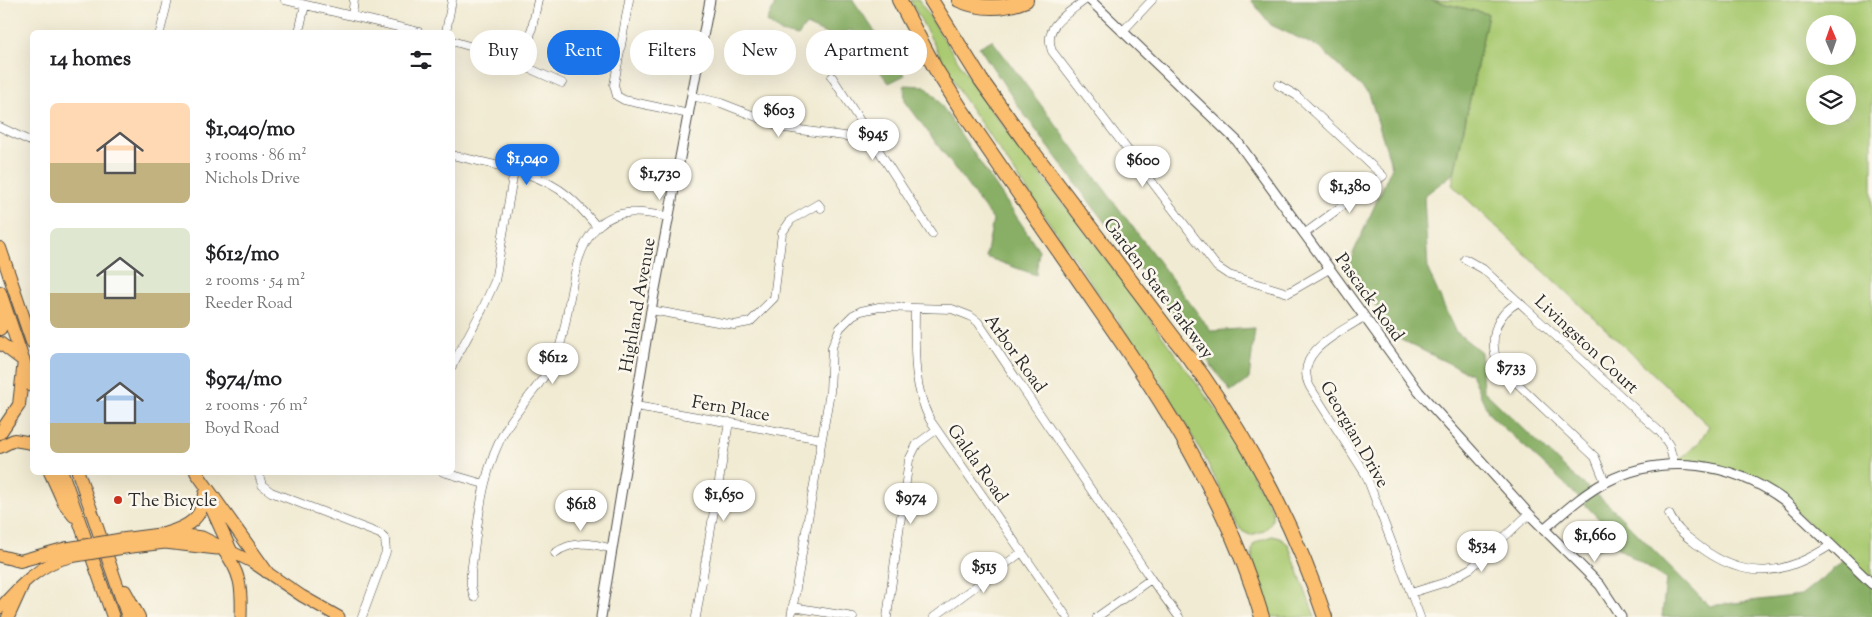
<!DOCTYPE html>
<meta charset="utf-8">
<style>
:root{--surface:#fff;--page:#f6f6f6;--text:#202124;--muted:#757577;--accent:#1a73e8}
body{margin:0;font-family:"Sorts Mill Goudy",serif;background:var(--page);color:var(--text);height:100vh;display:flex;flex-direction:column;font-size:19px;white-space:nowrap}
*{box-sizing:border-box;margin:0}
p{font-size:16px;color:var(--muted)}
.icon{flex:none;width:28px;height:28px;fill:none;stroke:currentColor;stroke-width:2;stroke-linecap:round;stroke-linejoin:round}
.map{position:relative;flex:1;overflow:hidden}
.details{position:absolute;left:30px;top:30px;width:425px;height:445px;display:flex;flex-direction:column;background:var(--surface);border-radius:8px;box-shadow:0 5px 20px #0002}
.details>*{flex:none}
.top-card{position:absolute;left:470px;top:30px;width:475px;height:45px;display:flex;gap:10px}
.needle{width:32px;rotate:358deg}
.buttons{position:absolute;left:1806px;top:15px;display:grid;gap:10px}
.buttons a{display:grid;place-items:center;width:50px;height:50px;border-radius:50%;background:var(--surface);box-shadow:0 5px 20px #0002;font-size:25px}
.price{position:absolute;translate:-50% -42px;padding:0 11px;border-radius:18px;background:#fff;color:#222;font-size:16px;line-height:32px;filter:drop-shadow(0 1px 2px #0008)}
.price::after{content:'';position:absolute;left:50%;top:30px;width:15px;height:11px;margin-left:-8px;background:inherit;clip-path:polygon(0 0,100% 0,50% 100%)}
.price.current{background:var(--accent);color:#fff}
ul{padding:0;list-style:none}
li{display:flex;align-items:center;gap:15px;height:125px;padding:0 20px}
li span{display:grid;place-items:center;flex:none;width:140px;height:100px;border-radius:8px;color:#555}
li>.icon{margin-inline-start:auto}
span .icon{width:60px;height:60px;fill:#fffc;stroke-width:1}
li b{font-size:21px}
h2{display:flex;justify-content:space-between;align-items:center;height:60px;padding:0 20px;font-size:21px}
.pill{padding:0 18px;border-radius:22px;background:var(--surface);box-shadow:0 5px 20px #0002;font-size:18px;line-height:45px}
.pill.current{background:var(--accent);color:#fff}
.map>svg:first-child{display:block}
</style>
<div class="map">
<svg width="1872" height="617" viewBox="0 0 1872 617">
<rect width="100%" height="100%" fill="#fbf7ec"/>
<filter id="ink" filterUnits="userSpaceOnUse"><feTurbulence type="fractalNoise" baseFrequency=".02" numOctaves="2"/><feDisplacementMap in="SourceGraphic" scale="10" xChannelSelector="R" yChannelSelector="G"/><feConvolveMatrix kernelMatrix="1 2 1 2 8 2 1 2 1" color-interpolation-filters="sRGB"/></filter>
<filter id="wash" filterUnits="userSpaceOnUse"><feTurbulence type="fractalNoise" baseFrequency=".0096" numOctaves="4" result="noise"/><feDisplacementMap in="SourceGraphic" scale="20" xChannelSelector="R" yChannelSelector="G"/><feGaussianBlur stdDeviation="1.12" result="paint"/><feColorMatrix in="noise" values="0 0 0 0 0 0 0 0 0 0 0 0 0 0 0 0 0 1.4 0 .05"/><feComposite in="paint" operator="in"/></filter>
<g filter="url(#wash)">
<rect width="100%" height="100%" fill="#f1ebd3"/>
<path fill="#abcb73" stroke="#6b7b4f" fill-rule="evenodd" d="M 910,0 L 919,0 L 976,89 L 1008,133 L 1090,237 L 1218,413 L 1272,510 C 1275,526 1264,532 1250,535 L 1240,530 L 1205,458 L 1166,391 L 962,96 Z
M 1430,0 L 1872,0 L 1872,584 L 1785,501 L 1756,482 L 1674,464 L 1698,444 L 1709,426 L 1452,185 L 1488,14 ZM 1815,24 L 1848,24 L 1848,56 L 1815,56 ZM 1815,84 L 1848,84 L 1848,116 L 1815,116 Z
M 1272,536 L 1280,538 L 1288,544 L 1315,617 L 1269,617 C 1265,604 1246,554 1254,544 C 1258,540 1267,538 1272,536 Z"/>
<path fill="#88af65" stroke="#5a6d48" d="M 774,0 L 853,0 L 905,75 L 889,83 L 863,50 L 851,30 L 833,37 L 806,25 L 798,36 L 780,32 L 767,22 L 775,4 Z
M 1251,0 L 1430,0 L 1488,14 L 1454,173 L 1424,196 L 1428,270 L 1455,331 L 1481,352 L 1483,390 L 1570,473 L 1609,505 L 1709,606 L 1801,595 L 1846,559 L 1872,584 L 1872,617 L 1662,617 L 1666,579 L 1615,546 L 1590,551 L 1588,548 L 1605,525 L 1565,484 L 1489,414 L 1471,374 L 1401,340 L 1347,267 L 1392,167 L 1369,94 L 1320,48 L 1271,25 Z
M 992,40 L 1211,331 L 1255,328 L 1249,379 L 1231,392 L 1021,110 L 979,47 Z
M 904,85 L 925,86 L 935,96 L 1039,250 L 1036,275 L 986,257 L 993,220 L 905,101 Z"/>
</g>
<g filter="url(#ink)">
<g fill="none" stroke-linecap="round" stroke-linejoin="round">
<defs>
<path id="minor" d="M 285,0 L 419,32
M 629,0 L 614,85 L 617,96 L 624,100 L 689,114
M 1085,0 C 1068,14 1042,25 1052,51 L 1217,267 L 1229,275 L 1288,293 L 1329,269
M 352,16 L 354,0
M 160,32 L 168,0
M 299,32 L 305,5
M 446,32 L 452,0
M 1122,32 L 1152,0
M 452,41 L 499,55 L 562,83
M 524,65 L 538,0
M 832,77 L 932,234
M 1278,85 L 1296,95 L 1383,176 L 1304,234
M 692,96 L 721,103 L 785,128 L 873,140
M 0,127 L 32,142
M 452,155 C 491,165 537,170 568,196 C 579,205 588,216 597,227
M 1465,259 L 1483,269 L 1661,433 L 1669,445 L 1674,464
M 1519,302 C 1494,315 1488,341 1499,366 L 1595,457 L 1605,482
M 915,308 C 915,347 912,384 930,420 L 1067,617
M 651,310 L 734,325 L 750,322 L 774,298 L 782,233 L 791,220 L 818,204 L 821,208
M 1364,317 C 1341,332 1292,352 1310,387 L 1366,475 L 1420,617
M 452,366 L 482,310 L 495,281 L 514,171
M 636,406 L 821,439
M 258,472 L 262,485 L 271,492 L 380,534 L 385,539 L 386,552 L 362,617
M 443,472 L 484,484
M 1669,514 C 1677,531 1686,536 1700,547 C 1747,582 1785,575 1831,545
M 555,553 C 573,540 592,543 612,549
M 1411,593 L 1446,582 L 1471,568 L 1529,514
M 474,597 L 471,586 L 471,573 C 478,524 481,470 507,427 C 524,399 548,379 559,348 C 572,312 569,253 598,226 C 618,207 644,212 669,217
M 793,607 L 853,617
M 696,617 L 729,422
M 791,617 L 830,392 L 832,347 L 840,328 L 853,315 L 861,311 L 879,307 L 952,309 L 970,316 L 978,322 L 1151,579 L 1179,617
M 887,617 L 909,460 L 917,444 L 936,430
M 934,617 L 1022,552
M 1097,617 L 1151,579"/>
<path id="tertiary" d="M 1090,0 L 1237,141 L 1419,392 L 1529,514 L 1600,585 L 1621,617
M 1545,528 C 1564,512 1583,494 1606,482 C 1665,452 1732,462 1785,501 L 1872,584
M 601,617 L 651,310 L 710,0"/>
<path id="primary" d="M 121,539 L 167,533 L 202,537 L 252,562 L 302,596 L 339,617
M 124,548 L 165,543 L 217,549
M 222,549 C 241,572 242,588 241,617
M 0,608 C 19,586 41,563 70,557"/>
<path id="trunk" d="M 0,248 L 32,342
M 0,292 L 32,386
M 0,329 L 3,323 L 3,309
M 0,343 L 24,361 L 19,405 L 0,433
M 0,447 L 14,440 L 32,443
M 50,472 L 64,503 L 74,516
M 62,472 L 113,617
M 78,472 L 128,617
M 196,472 L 267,572
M 207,498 L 231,551
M 167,533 C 190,526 202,518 205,494
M 0,556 L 20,561 L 67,548
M 125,591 L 139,617
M 8,617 L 22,586"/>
<path id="motorway" d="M 899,0 L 935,68 L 961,109 C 1005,174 1050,238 1094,302 C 1163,400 1228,501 1262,617
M 931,0 L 981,80 L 1024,140 L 1202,375 C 1254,450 1296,530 1325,617
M 959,0 C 982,10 1004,9 1026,0"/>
</defs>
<use href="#minor" stroke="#494844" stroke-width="9"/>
<use href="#tertiary" stroke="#494844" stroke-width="11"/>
<use href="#primary" stroke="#494844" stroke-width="13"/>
<use href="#trunk" stroke="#494844" stroke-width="14"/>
<use href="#motorway" stroke="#494844" stroke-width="16"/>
<use href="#minor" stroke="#fff" stroke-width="8"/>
<use href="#tertiary" stroke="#fff" stroke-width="9"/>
<use href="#primary" stroke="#fbbd6e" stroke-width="11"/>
<use href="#trunk" stroke="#fbbd6e" stroke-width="12"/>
<use href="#motorway" stroke="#fbbd6e" stroke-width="14"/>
<defs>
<path id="primary-bridge" d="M 67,548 L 121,539
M 70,557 L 124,548"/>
</defs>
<use href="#primary-bridge" stroke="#494844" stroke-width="13" stroke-linecap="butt"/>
<use href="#primary-bridge" stroke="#fbbd6e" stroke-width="11"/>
</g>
</g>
<circle fill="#c8321e" stroke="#fbf7ec" stroke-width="2" cx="118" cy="500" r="5"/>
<g text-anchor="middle" stroke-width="5" stroke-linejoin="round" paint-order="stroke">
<g font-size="18" fill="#2b2b2b" stroke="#fbf7ec">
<text transform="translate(1159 288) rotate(53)" y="6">Garden State Parkway</text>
<text transform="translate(1370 297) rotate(54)" y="6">Pascack Road</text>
<text transform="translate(637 305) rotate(-80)" y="6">Highland Avenue</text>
<text transform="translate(1587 344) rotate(43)" y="6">Livingston Court</text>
<text transform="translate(1016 353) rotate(54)" y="6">Arbor Road</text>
<text transform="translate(731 408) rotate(10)" y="6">Fern Place</text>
<text transform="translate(1355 434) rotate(60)" y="6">Georgian Drive</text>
<text transform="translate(978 463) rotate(55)" y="6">Galda Road</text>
</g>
<g font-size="18" fill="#2b2b2b" stroke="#fbf7ec" text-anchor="start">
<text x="128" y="506">The Bicycle</text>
</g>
</g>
</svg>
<div class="buttons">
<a><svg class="needle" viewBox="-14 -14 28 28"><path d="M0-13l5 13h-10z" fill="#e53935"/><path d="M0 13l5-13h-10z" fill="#757577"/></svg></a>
<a><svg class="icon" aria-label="layers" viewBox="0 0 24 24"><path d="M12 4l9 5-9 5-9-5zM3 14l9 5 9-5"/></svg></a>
</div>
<b class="price" style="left:779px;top:138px">$603</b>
<b class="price" style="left:873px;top:161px">$945</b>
<b class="price current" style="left:527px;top:186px">$1,040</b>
<b class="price" style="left:1143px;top:188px">$600</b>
<b class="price" style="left:660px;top:201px">$1,730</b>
<b class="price" style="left:1350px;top:214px">$1,380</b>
<b class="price" style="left:553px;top:385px">$612</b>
<b class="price" style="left:1511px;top:395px">$733</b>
<b class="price" style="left:724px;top:522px">$1,650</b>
<b class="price" style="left:911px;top:525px">$974</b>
<b class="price" style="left:581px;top:532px">$618</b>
<b class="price" style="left:1595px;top:563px">$1,660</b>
<b class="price" style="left:1482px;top:573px">$534</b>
<b class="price" style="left:984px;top:594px">$515</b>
<div class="top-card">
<a class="pill">Buy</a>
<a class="pill current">Rent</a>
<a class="pill">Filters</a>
<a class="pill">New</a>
<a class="pill">Apartment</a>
</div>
<section class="details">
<h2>14 homes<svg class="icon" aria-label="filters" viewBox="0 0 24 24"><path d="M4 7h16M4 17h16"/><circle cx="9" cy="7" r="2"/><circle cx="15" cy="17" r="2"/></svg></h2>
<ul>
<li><span style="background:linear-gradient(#ffd9b3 60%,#c2b280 0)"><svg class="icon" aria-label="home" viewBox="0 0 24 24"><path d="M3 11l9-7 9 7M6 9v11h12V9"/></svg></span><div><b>$1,040/mo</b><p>3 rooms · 86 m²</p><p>Nichols Drive</p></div></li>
<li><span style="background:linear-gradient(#dfe7d0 65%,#c2b280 0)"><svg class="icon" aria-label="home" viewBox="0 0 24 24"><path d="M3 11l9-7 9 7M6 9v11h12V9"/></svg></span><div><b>$612/mo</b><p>2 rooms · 54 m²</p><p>Reeder Road</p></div></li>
<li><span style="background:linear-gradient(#a9c7e8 70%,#c2b280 0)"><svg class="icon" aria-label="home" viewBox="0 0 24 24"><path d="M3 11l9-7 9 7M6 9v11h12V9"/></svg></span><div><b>$974/mo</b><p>2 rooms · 76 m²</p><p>Boyd Road</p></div></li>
</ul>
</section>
</div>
